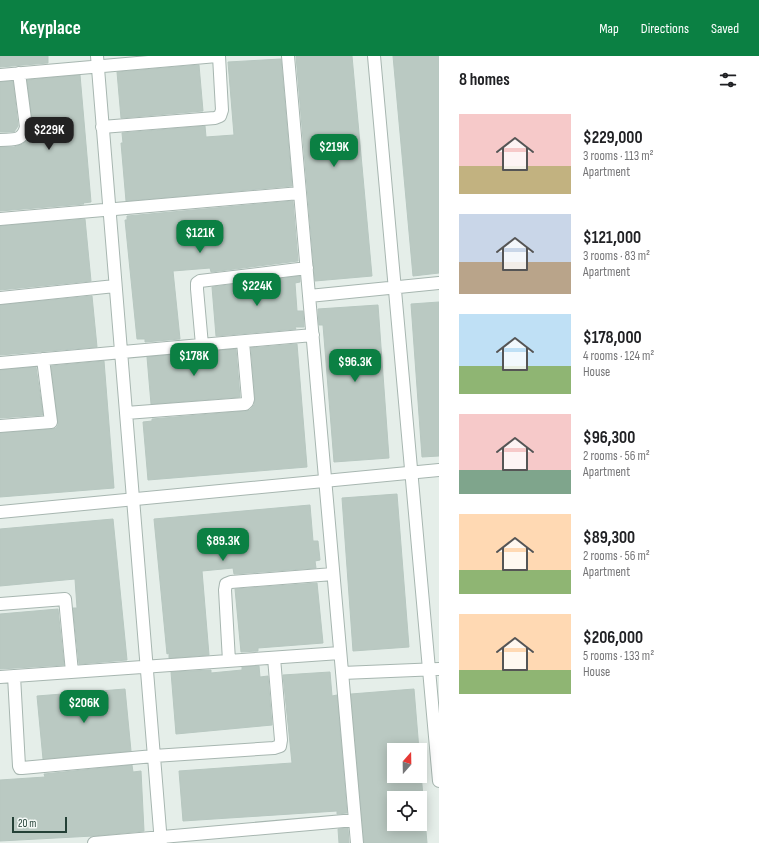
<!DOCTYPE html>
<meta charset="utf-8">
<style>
:root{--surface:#fff;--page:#f2f2f2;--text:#202124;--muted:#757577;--accent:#0b8043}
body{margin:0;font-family:"Sofia Sans Condensed",sans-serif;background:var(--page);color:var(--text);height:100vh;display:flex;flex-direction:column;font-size:15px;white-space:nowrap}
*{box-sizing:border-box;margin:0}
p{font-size:13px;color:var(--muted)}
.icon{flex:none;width:22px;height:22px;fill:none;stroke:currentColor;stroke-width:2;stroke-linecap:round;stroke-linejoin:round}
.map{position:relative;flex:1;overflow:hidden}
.panel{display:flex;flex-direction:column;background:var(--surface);width:320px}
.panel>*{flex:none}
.needle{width:26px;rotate:20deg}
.buttons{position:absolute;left:387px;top:687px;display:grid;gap:8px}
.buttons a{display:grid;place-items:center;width:40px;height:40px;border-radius:0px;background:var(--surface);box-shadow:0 2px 10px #0003;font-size:20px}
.scale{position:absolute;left:12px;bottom:10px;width:55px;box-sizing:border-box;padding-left:4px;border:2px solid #244036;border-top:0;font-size:11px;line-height:14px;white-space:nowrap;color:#244036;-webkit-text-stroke:3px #f5faf7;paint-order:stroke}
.price{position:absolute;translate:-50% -34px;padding:0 9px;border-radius:8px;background:var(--accent);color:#fff;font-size:13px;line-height:26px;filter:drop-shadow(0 1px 2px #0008)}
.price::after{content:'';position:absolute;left:50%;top:24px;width:12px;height:9px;margin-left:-6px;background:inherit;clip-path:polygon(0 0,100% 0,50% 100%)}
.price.on{background:#222;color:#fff}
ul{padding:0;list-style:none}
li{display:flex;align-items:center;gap:12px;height:100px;padding:0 20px}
li span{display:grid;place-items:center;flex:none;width:112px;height:80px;border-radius:0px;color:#555}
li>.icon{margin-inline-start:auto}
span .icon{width:48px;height:48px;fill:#fffc;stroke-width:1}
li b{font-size:17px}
h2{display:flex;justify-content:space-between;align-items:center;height:48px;padding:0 20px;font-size:17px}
header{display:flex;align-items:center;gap:24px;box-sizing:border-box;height:56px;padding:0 20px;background:var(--accent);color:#fff}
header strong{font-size:19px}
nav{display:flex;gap:22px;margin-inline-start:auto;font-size:14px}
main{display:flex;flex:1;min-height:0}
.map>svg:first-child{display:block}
</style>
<header>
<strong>Keyplace</strong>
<nav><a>Map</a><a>Directions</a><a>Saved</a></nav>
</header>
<main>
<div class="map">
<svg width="439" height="787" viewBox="0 0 439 787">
<rect width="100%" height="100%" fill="#e5eee9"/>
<path fill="#bac9c2" stroke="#b7c7c0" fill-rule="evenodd" d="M 0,0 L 48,0 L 48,7 L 0,11 Z
M 296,0 L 352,0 L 372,220 L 315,225 Z
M 393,0 L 439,0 L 439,217 L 413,220 Z
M 281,3 L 292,130 L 126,145 L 121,87 L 123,87 L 122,77 L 205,70 L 206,81 L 234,79 L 228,6 Z
M 199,9 L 203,55 L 121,62 L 117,16 Z
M 80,19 L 91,146 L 83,147 L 84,148 L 0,155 L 0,91 L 14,91 L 23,88 L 28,83 L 33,73 L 27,24 Z
M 13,25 L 18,70 L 14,76 L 0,76 L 0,26 Z
M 293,145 L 298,205 L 211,216 L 210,212 L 173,215 L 180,283 L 145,286 L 145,283 L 137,283 L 125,164 L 127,164 L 127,160 Z
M 85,163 L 91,225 L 0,234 L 0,170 Z
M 300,220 L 300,226 L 295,227 L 297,255 L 303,255 L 304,271 L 295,271 L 296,273 L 216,280 L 212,231 Z
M 92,240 L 97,291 L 0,299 L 0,249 Z
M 439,246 L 439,400 L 422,401 L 411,248 Z
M 378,249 L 389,402 L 334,406 L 323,269 L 319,269 L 318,253 Z
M 297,288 L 307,411 L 148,424 L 143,366 L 152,365 L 152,363 L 246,355 L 250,354 L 254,349 L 255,343 L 251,292 Z
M 236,293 L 240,341 L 151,348 L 147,301 Z
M 104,305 L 114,432 L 0,441 L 0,377 L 52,373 L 56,372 L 58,369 L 51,310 Z
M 36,311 L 43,359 L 0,362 L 0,314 Z
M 397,438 L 409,591 L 353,595 L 342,442 Z
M 310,449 L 313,485 L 318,485 L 320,504 L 315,505 L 316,512 L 234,518 L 233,512 L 202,515 L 209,599 L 169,602 L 169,597 L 167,598 L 154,463 Z
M 113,463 L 127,604 L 79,608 L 73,552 L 77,552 L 75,523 L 0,530 L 0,473 Z
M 317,527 L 323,587 L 258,592 L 258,595 L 241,596 L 235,533 Z
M 58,553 L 64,609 L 0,613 L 0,558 Z
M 259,610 L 260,621 L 268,620 L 272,669 L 176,678 L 171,616 L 211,614 L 211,617 L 242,614 L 242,611 Z
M 330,616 L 332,640 L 337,639 L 347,757 L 337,758 L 337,755 L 183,765 L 179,715 L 292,707 L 283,619 Z
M 125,633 L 131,695 L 43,703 L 37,640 Z
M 414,633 L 419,694 L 394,694 L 394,720 L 420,720 L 420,706 L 427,787 L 364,787 L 351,638 ZM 394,742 L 420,742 L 420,768 L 394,768 Z
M 132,709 L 133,716 L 141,715 L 144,775 L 93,780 L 0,785 L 0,724 L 45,721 L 44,718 Z
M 348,772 L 349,787 L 339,787 L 338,773 Z"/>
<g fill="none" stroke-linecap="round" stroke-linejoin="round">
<defs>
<path id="minor" d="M 97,0 L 161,787
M 288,0 L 357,787
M 374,0 L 439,725
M 0,19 L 217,0
M 102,71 L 215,62 L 220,60 L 222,54 L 219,0
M 0,84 C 13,83 22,86 26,71 L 19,17
M 0,163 L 300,137
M 309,240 L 439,227
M 0,242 L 115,230
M 202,289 L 197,233 L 197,227 L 200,225 L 307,212
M 0,307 L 313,279
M 126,357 L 245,348 L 247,346 L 248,343 L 243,286
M 0,370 L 51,366 L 43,303
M 0,548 L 65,543 L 72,616
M 229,605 L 225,534 L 226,528 L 231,526 L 333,518
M 342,617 L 439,613
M 14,620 L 19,710 L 20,712 L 22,712 L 154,700 L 274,692 L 280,690 L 281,684 L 274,602
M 0,621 L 340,597
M 94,787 L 355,764"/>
<path id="tertiary" d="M 0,456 L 439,414"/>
</defs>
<use href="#minor" stroke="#a7b6b0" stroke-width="14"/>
<use href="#tertiary" stroke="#a7b6b0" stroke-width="14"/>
<use href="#minor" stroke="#fff" stroke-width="12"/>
<use href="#tertiary" stroke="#fff" stroke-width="12"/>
</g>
</svg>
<div class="buttons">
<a><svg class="needle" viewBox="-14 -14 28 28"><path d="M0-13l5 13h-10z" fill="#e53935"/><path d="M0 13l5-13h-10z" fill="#757577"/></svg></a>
<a><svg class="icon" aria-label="locate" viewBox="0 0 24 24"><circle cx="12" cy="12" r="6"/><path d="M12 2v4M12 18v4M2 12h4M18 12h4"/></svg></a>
</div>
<div class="scale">20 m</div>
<b class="price on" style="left:49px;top:95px">$229K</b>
<b class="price" style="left:334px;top:112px">$219K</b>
<b class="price" style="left:200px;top:198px">$121K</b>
<b class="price" style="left:257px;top:251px">$224K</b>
<b class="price" style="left:194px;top:321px">$178K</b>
<b class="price" style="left:355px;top:327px">$96.3K</b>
<b class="price" style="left:223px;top:506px">$89.3K</b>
<b class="price" style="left:84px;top:668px">$206K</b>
</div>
<section class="panel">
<h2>8 homes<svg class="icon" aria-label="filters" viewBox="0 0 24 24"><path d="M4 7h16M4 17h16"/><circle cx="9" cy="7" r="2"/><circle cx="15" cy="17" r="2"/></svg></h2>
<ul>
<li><span style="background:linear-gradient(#f6c9c9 65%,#c2b280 0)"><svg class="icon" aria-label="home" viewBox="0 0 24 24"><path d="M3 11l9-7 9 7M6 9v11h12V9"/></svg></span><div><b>$229,000</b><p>3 rooms · 113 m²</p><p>Apartment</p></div></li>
<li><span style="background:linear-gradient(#c9d6e8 60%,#b9a48a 0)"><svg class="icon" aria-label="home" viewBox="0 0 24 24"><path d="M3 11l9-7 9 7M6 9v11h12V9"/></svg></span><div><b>$121,000</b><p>3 rooms · 83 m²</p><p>Apartment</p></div></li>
<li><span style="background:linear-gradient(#bfe0f5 65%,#8fb573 0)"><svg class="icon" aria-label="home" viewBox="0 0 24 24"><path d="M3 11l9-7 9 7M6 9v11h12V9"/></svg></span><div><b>$178,000</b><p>4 rooms · 124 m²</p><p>House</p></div></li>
<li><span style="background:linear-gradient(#f6c9c9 70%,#7fa58c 0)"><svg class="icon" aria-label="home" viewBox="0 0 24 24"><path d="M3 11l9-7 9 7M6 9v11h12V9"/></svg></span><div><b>$96,300</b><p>2 rooms · 56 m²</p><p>Apartment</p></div></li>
<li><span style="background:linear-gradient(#ffd9b3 70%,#8fb573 0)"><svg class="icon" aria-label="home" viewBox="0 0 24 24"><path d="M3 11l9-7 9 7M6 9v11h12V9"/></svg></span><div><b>$89,300</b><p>2 rooms · 56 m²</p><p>Apartment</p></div></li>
<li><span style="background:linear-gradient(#ffd9b3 70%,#8fb573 0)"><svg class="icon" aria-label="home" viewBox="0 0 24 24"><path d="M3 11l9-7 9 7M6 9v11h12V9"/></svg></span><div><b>$206,000</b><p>5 rooms · 133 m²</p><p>House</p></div></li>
</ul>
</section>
</main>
